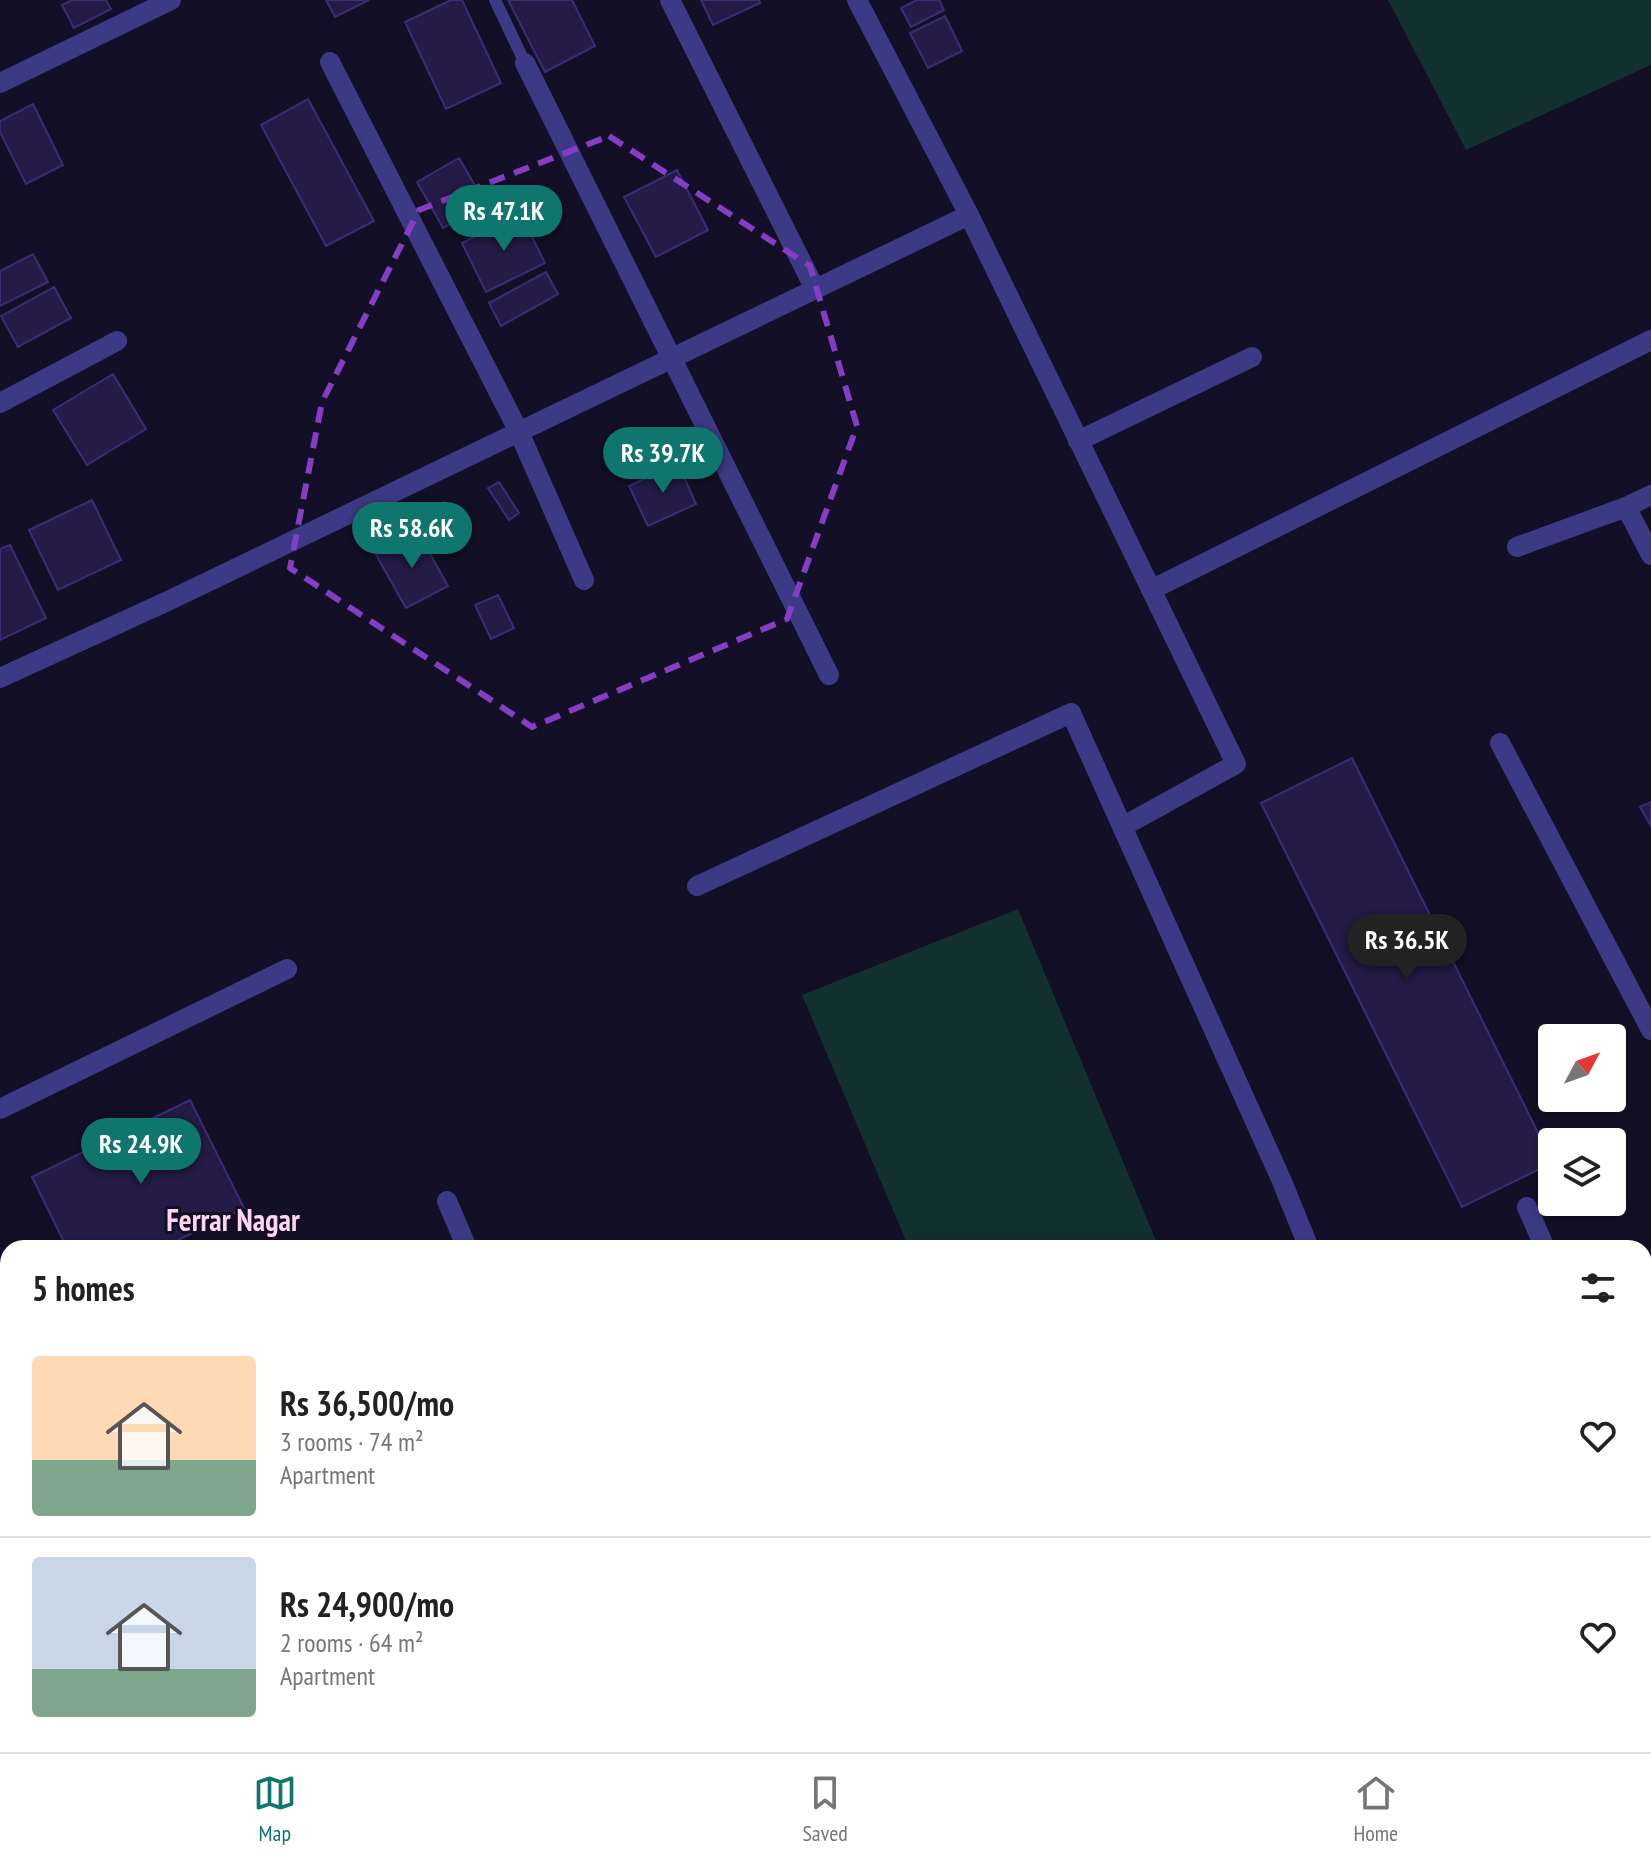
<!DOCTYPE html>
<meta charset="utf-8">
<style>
:root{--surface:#fff;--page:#f2f2f2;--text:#222;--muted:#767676;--line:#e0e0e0;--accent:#0f766e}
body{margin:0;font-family:"PT Sans Narrow",sans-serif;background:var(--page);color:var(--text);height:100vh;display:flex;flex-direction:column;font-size:30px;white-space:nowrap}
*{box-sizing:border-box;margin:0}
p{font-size:26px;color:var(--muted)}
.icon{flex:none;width:44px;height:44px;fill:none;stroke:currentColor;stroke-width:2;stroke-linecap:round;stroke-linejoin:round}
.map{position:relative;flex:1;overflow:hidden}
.panel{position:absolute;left:0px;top:1240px;width:1652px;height:512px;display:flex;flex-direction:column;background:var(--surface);border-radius:24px 24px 0 0;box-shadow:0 4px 12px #0003}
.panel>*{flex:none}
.needle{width:52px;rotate:49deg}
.fabs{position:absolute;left:1538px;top:1024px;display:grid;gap:16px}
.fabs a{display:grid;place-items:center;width:88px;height:88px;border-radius:8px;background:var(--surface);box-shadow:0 4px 12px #0003;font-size:40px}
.price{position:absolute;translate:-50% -68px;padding:0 18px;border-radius:28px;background:var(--accent);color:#fff;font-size:26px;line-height:52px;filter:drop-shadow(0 2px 4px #0008)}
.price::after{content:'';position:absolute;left:50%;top:48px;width:24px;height:18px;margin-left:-12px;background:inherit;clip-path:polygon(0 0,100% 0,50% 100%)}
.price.current{background:#222;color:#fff}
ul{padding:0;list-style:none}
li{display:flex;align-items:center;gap:24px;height:200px;padding:0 32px}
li+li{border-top:2px solid var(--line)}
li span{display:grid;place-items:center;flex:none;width:224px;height:160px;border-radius:8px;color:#555}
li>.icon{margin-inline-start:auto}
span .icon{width:96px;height:96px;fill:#fffc;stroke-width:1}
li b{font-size:34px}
h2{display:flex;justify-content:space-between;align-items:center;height:96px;padding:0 32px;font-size:34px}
.tabs{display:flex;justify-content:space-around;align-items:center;height:112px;border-top:2px solid var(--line);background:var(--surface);font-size:22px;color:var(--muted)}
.tabs a{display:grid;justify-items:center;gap:4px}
.tabs .current{color:var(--accent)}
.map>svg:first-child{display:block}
</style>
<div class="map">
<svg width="1651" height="1752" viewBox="0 0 1651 1752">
<rect width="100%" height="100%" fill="#130f26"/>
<path fill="#12302f" d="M 1388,0 L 1651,0 L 1651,65 L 1466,150 Z
M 1018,909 L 1159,1248 L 909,1248 L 802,995 Z
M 1118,1744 L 1365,1744 L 1368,1752 L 1122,1752 Z"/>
<path fill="#241b47" stroke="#3b2d73" stroke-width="2" d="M 72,0 L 106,0 L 111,9 L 74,28 L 62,5 Z
M 326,0 L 369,0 L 335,17 Z
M 451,0 L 462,0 L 501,83 L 446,109 L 405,22 Z
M 508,0 L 572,0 L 595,46 L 545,72 Z
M 701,0 L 759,0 L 760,3 L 713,25 Z
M 917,0 L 939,0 L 944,10 L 911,27 L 901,8 Z
M 945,16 L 962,51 L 928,68 L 910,33 Z
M 308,99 L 374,221 L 326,246 L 261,125 Z
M 33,104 L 63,165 L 26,184 L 0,132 L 0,121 Z
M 459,158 L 486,204 L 443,228 L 417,182 Z
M 677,170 L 708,230 L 656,257 L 624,197 Z
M 521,214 L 545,263 L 486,292 L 462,243 Z
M 33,254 L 48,282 L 0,306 L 0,271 Z
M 546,272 L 558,294 L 501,326 L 489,303 Z
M 54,287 L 71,318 L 18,347 L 1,316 Z
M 113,374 L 146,429 L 87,465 L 53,410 Z
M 678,463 L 696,504 L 648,526 L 629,486 Z
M 499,482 L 519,513 L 509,520 L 488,488 Z
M 92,500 L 121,560 L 58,590 L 29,530 Z
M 444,502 L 461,528 L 444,538 L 428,512 Z
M 418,532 L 448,586 L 406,608 L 376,555 Z
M 10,545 L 46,618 L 0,640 L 0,549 Z
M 498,595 L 514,628 L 491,639 L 475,605 Z
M 1352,758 L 1552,1161 L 1552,1163 L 1462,1207 L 1261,803 Z
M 1651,802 L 1651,826 L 1640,807 Z
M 190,1100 L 244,1208 L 162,1248 L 67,1248 L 32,1177 Z
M 0,1441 L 8,1455 L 8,1465 L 0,1469 Z
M 0,1542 L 8,1556 L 8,1560 L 0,1564 Z
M 73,1744 L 96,1744 L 97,1746 L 86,1752 L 71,1752 L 68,1746 Z
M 101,1744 L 160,1744 L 146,1752 L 105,1752 Z
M 1372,1744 L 1491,1744 L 1494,1750 L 1489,1752 L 1375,1752 Z"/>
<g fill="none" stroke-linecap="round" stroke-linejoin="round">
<path stroke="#3d3a85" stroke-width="12" d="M 495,0 L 525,63"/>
<path stroke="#3d3a85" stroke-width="20" d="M 670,0 L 815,289
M 857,0 L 969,215
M 330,62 L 519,432 L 584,580
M 525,63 L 829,675
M 0,83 L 171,0
M 0,403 L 117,341
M 1078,441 L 1252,357
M 1626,507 L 1651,555
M 1517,547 L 1626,507 L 1651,495
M 1151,590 L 1651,340
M 0,678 L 170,600 L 969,215 L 1236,764 L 1122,827
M 1500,743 L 1651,1030
M 697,886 L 1071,713 L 1281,1179 L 1309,1248
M 0,1109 L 287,969
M 447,1201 L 467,1248
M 1527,1207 L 1545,1248
M 1644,1465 L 1651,1480
M 1644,1655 L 1651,1650
M 315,1744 L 318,1752
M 558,1744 L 561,1752
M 658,1744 L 661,1752
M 18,1752 L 33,1745
M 1511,1752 L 1522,1744"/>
<path stroke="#3d3a85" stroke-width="20" d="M 0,1679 L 8,1695
M 32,1744 L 36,1752"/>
</g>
<path fill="none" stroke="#843dc5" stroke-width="6" stroke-dasharray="16 10" stroke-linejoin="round" d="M 609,136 L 810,266 L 857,426 L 787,619 L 532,727 L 290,568 L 322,402 L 419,210 Z"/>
<g text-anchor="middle" stroke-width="6" stroke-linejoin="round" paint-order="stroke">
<g font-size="30" font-weight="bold" fill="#ffd6f0" stroke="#130f26">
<text x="233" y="1231">Ferrar Nagar</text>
</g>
</g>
</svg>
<div class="fabs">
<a><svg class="needle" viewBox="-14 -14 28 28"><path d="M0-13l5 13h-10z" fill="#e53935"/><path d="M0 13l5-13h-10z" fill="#767676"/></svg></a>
<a><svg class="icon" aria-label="layers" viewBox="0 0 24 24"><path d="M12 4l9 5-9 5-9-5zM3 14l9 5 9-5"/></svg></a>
</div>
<b class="price" style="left:504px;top:253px">Rs 47.1K</b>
<b class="price" style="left:663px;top:495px">Rs 39.7K</b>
<b class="price" style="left:412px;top:570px">Rs 58.6K</b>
<b class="price current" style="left:1407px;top:982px">Rs 36.5K</b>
<b class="price" style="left:141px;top:1186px">Rs 24.9K</b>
<section class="panel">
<h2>5 homes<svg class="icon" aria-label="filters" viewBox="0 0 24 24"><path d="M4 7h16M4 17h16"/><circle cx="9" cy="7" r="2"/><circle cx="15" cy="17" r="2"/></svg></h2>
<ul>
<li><span style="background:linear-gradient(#ffd9b3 65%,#7fa58c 0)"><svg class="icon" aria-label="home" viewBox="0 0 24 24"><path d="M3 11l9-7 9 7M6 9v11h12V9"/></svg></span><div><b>Rs 36,500/mo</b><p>3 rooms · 74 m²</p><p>Apartment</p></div><svg class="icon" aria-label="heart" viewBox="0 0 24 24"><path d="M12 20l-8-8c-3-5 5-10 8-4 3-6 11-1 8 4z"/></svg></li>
<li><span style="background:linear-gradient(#c9d6e8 70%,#7fa58c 0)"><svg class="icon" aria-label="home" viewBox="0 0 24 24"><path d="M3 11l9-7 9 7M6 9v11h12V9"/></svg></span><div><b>Rs 24,900/mo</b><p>2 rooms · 64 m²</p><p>Apartment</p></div><svg class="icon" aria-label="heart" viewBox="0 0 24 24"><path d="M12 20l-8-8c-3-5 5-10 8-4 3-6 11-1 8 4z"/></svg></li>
</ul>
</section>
</div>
<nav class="tabs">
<a class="current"><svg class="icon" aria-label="map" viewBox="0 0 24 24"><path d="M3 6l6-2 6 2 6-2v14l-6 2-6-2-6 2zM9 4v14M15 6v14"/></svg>Map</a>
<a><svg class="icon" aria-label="saved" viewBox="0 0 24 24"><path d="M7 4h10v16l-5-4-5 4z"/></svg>Saved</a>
<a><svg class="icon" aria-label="home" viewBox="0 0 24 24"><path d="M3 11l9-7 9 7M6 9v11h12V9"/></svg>Home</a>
</nav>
